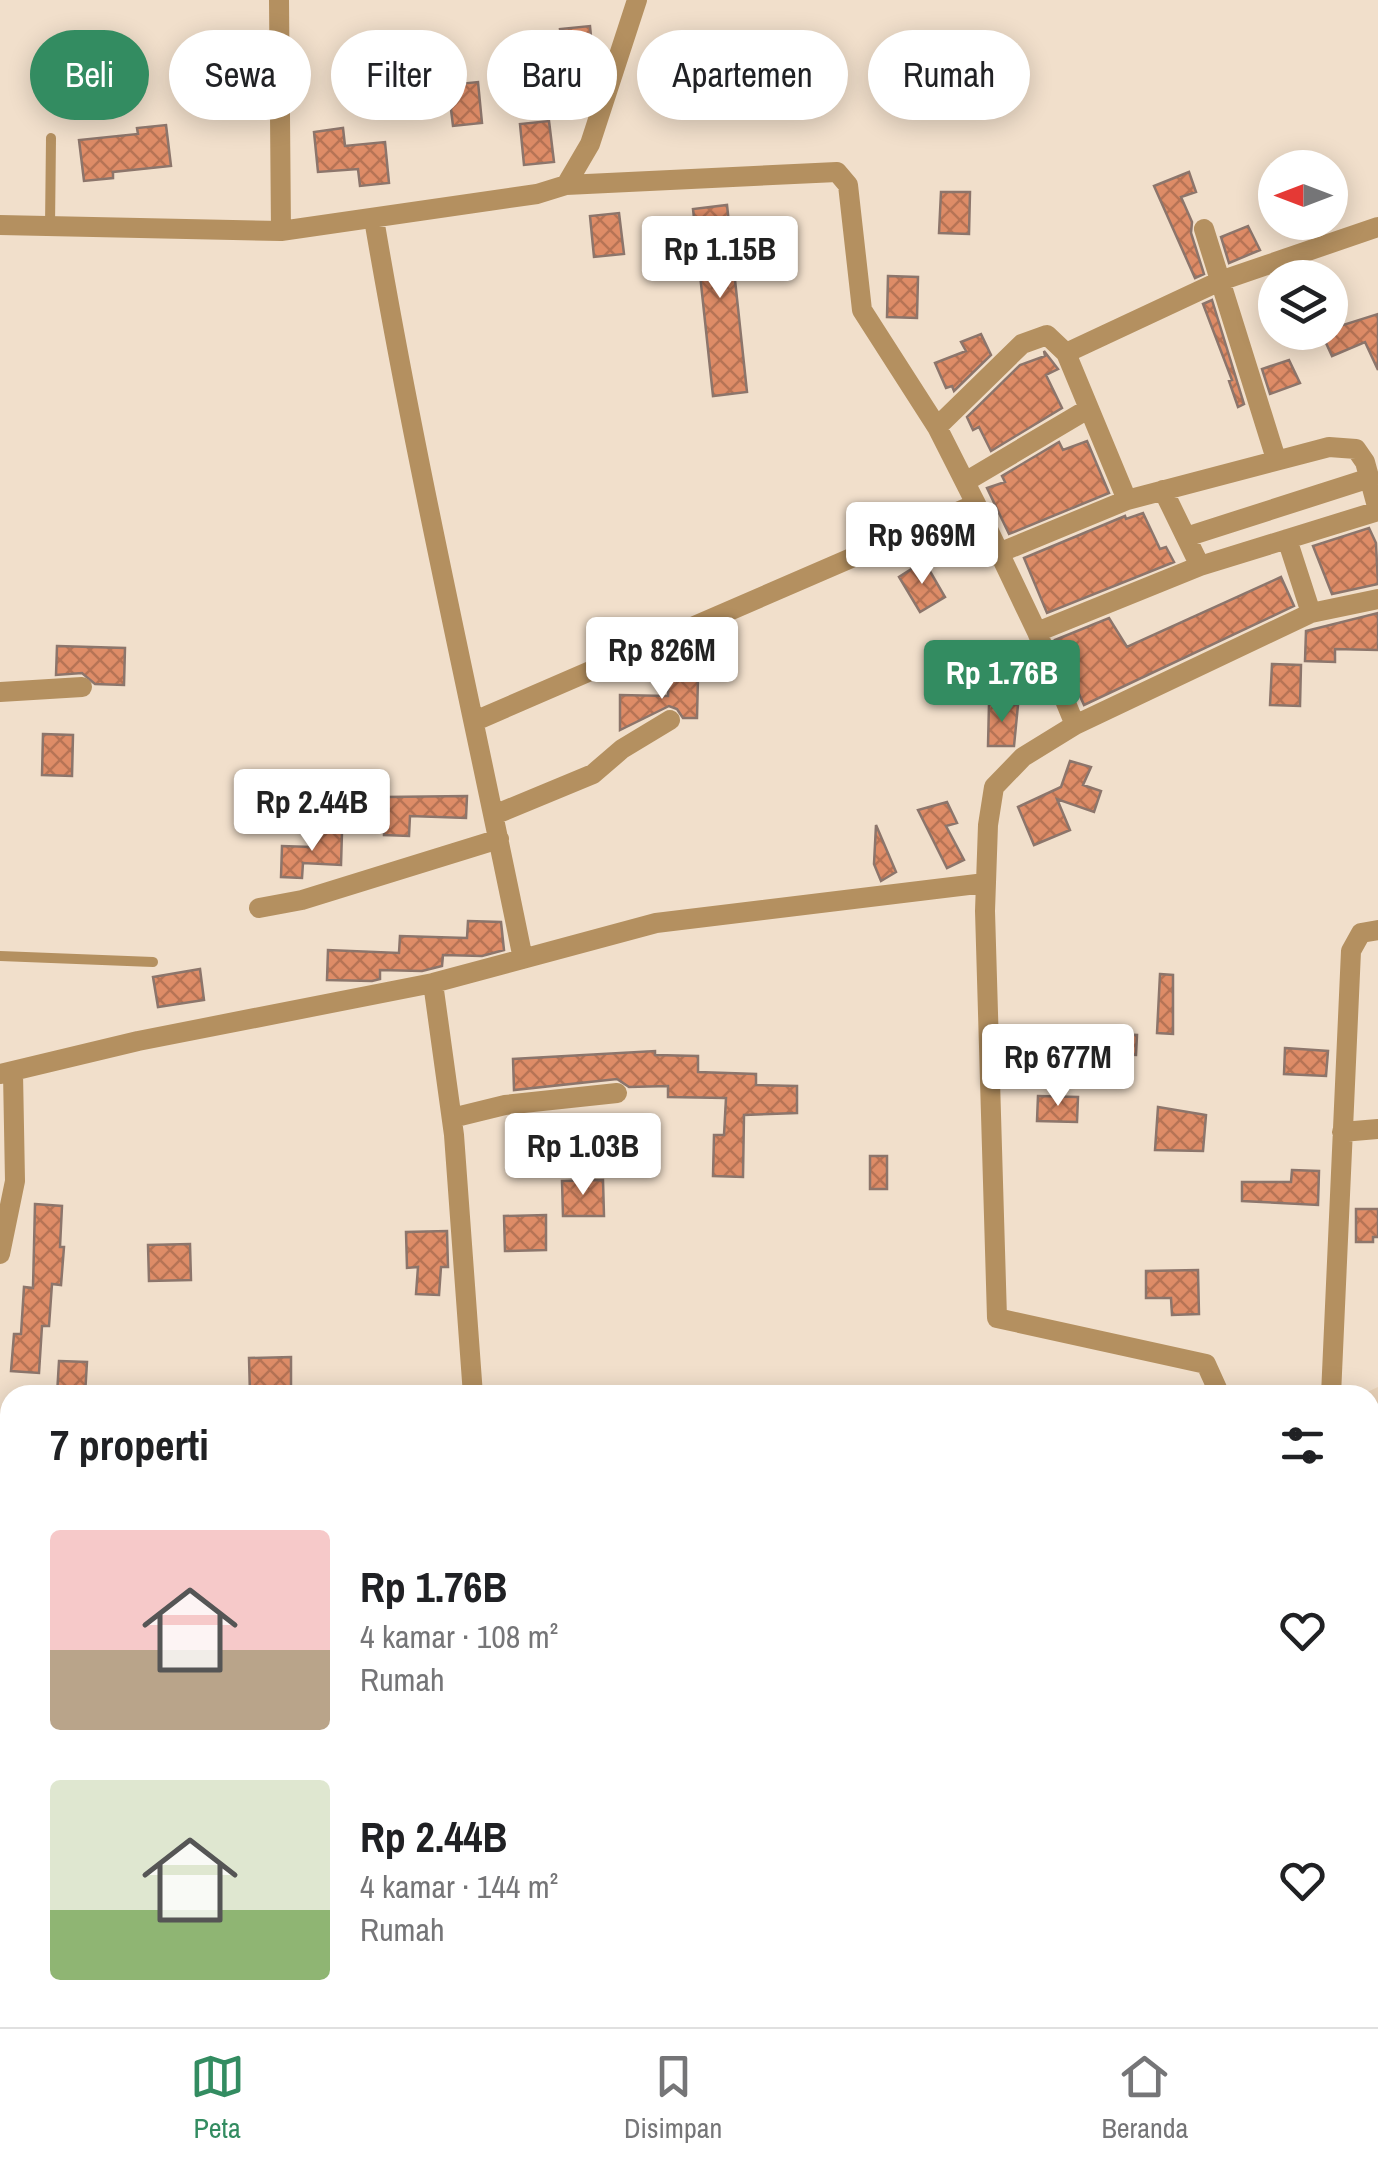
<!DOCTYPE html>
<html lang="id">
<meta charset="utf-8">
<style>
:root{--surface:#fff;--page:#f2f2f2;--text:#202124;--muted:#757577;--line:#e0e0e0;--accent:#338c61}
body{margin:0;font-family:"Archivo Narrow",sans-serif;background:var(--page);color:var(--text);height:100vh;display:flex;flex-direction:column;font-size:38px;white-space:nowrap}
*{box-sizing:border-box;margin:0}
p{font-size:32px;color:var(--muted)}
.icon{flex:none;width:55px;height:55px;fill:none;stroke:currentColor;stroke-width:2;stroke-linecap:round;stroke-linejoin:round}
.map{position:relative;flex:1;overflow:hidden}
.panel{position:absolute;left:0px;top:1385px;width:1380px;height:642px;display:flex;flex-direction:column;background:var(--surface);border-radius:30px 30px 0 0;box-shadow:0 5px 25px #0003}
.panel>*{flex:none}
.banner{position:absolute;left:30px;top:30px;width:1320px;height:90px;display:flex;gap:20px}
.needle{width:65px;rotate:270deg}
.buttons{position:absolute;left:1258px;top:150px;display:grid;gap:20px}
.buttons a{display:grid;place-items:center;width:90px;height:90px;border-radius:50%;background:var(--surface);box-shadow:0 5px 25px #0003;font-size:50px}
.price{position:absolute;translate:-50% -85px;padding:0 22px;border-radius:10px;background:#fff;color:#222;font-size:32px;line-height:65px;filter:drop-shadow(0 2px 5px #0008)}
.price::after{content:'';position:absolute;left:50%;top:60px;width:30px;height:22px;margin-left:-15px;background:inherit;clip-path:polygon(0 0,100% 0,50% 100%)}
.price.selected{background:var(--accent);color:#fff}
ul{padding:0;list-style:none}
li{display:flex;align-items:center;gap:30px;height:250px;padding:0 50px}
li span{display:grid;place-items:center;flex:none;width:280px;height:200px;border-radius:10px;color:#555}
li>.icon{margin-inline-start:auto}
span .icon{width:120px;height:120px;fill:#fffc;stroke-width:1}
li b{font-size:42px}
h2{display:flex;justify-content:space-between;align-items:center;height:120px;padding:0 50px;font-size:42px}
.chip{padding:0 35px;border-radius:45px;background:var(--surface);box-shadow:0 5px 25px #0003;font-size:35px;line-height:90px}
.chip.selected{background:var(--accent);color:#fff}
.tab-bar{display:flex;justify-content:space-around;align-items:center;height:140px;border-top:2px solid var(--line);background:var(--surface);font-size:28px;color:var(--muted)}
.tab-bar a{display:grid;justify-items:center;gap:5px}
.tab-bar .selected{color:var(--accent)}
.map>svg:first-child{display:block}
</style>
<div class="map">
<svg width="1378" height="2027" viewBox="0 0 1378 2027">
<defs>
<pattern id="building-cross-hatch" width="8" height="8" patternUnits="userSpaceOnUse" patternTransform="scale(2.5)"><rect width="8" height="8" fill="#de8c67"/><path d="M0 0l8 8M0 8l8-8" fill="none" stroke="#b67355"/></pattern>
</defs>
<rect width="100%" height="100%" fill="#f1dfcb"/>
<path fill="#ead3b9" d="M 1378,1387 L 1378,1652 L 1370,1652 L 1370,1395 L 1361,1395 Z
M 1370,1661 L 1378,1661 L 1378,2027 L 1190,2027 L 1191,2018 L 1370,2018 Z"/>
<path fill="url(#building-cross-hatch)" stroke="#8c756b" stroke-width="2.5" d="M 590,26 L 594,67 L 565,70 L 560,29 Z
M 478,82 L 482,123 L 453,126 L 448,85 Z
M 549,121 L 554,162 L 524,165 L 520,124 Z
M 166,125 L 171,166 L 113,172 L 113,178 L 84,181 L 79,140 L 138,134 L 137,128 Z
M 343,128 L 345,146 L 385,142 L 389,183 L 360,186 L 358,169 L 318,172 L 314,132 Z
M 1189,172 L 1196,192 L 1181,197 L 1192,222 L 1191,233 L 1204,274 L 1195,278 L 1154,186 Z
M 941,192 L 970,192 L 969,234 L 939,233 Z
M 727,205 L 747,392 L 713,396 L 693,209 Z
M 619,213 L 624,254 L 594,257 L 590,216 Z
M 1248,226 L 1260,250 L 1229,263 L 1221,237 Z
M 888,276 L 918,277 L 917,318 L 887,317 Z
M 1212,300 L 1244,404 L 1238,407 L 1229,381 L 1232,380 L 1203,304 Z
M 1378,314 L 1378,370 L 1365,342 L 1332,356 L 1321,332 Z
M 981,334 L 991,355 L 954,391 L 952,386 L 946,388 L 935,363 L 966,351 L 961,342 Z
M 1044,351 L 1058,369 L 1046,375 L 1062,408 L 991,451 L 979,427 L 973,430 L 967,417 L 1020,365 L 1045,356 Z
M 1289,360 L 1300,383 L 1270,394 L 1262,369 Z
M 1087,441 L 1109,493 L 1009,534 L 987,488 L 1005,482 L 1002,476 L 1059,442 L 1063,450 Z
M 1143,513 L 1160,549 L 1166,547 L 1174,562 L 1047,613 L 1024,558 L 1125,516 L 1126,519 Z
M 1369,528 L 1376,543 L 1378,584 L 1332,594 L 1313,546 Z
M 924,561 L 945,597 L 920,612 L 899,577 Z
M 1281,577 L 1294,606 L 1084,705 L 1055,640 L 1109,618 L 1127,647 Z
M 1378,613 L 1378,650 L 1335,649 L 1335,662 L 1305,661 L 1306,631 Z
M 57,646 L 125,648 L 124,685 L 95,684 L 82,673 L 56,675 Z
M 1272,664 L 1301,665 L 1300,706 L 1270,705 Z
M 669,676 L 698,677 L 697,718 L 683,718 L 677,709 L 669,706 L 620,730 L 620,695 L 668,696 Z
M 989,704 L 1018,705 L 1014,746 L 988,746 Z
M 43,734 L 73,735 L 72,776 L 42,775 Z
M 1070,761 L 1091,767 L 1083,785 L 1101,791 L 1094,812 L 1057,799 L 1070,830 L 1034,845 L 1018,807 L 1061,787 Z
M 467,796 L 466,818 L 410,816 L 409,836 L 384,835 L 385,797 Z
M 947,802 L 957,823 L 946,826 L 964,860 L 947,868 L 918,810 Z
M 876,825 L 896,872 L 881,881 L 874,864 Z
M 312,831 L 342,832 L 341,865 L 303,863 L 302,878 L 281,877 L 282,846 L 312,847 Z
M 468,921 L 501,922 L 504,950 L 482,956 L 443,955 L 442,966 L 422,971 L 380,970 L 380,979 L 372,981 L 327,980 L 328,950 L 399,953 L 400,936 L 467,938 Z
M 200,969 L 204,1000 L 158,1007 L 153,977 Z
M 1160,974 L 1173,975 L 1173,1034 L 1157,1033 Z
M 1097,1033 L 1137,1035 L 1136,1055 L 1096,1053 Z
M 1285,1048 L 1328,1051 L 1326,1076 L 1284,1074 Z
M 655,1051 L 655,1055 L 698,1056 L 698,1072 L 756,1074 L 756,1085 L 797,1086 L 797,1113 L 744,1115 L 743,1177 L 713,1176 L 714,1135 L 724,1135 L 726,1098 L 668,1097 L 668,1086 L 629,1087 L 617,1079 L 514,1090 L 513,1059 Z
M 1038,1096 L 1078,1097 L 1077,1122 L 1037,1121 Z
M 1158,1107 L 1206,1115 L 1203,1151 L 1155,1150 Z
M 870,1156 L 887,1156 L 887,1189 L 870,1189 Z
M 1292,1170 L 1319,1171 L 1318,1205 L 1242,1201 L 1242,1182 L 1291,1182 Z
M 603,1180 L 604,1216 L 563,1216 L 562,1181 Z
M 35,1204 L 62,1206 L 60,1247 L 64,1247 L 61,1285 L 52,1284 L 49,1326 L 42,1326 L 39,1373 L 11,1371 L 14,1334 L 21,1334 L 24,1287 L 33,1288 Z
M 1356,1209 L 1378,1209 L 1378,1237 L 1373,1237 L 1373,1242 L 1356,1242 Z
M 546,1215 L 546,1250 L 505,1251 L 504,1216 Z
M 447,1231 L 448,1267 L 441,1267 L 439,1295 L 416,1294 L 418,1267 L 407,1268 L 406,1232 Z
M 190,1244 L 191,1280 L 149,1281 L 148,1245 Z
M 1198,1270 L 1199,1314 L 1172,1315 L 1171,1298 L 1146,1298 L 1146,1271 Z
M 291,1357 L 291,1393 L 250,1394 L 249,1358 Z
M 59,1361 L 87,1362 L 85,1395 L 57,1395 Z"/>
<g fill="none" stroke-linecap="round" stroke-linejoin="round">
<path stroke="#b49060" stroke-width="10" d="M 50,226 L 51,138
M 0,956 L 153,962"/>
<path stroke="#b49060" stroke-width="20" d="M 279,0 L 281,231
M 566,185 L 590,144 L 637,0
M 374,219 C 416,467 473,712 523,959
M 0,225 L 281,231 L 537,194 L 566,185 L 837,172 L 848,185 L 862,310 L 937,427 L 976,504 L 1037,632 L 1075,725
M 1204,229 L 1276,459
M 1066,353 L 1220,281 L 1378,227
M 937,427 L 1022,344 L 1047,335 L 1066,353 L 1127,500
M 965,482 L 1088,409
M 1163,490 L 1200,566
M 1186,537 L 1370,478
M 1287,539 L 1311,613
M 1001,552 L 1127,500 L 1329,447 L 1356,449 L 1365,462 L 1378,510
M 1037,632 L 1200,566 L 1378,511
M 0,692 L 82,687
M 475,721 L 976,504
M 494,815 L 593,774 L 622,749 L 670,720
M 259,908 L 302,900 L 499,839
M 433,983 L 454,1135 L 473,1395
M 0,1074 L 138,1041 L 433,983 L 656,923 L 985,883
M 452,1118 L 505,1105 L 617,1093
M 1342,1132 L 1378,1129
M 0,1254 L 15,1181 L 13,1073
M 1220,1395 L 1206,1364 L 997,1318 L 985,911 L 988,825 L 994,787 L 1023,757 L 1075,725 L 1311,613 L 1378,599
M 1331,1395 L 1351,951 L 1361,933 L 1378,930
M 0,1493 L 10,1494
M 0,1894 L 10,1894
M 403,2018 L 404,2027
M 37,2027 L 38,2018
M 655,2027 L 656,2018
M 866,2027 L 867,2018
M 1178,2027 L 1179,2018"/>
</g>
</svg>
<div class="buttons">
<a><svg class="needle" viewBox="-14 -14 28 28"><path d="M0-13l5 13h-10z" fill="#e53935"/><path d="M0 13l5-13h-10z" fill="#757577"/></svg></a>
<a><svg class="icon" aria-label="layers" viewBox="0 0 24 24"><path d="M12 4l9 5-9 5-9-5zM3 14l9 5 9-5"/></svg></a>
</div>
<b class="price" style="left:720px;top:301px">Rp 1.15B</b>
<b class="price" style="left:922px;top:587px">Rp 969M</b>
<b class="price" style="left:662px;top:702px">Rp 826M</b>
<b class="price selected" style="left:1002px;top:725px">Rp 1.76B</b>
<b class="price" style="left:312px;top:854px">Rp 2.44B</b>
<b class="price" style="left:1058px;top:1109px">Rp 677M</b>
<b class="price" style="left:583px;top:1198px">Rp 1.03B</b>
<div class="banner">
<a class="chip selected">Beli</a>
<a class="chip">Sewa</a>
<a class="chip">Filter</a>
<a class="chip">Baru</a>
<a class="chip">Apartemen</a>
<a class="chip">Rumah</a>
</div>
<section class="panel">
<h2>7 properti<svg class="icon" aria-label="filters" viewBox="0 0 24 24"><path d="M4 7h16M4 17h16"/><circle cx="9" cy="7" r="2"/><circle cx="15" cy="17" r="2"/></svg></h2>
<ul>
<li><span style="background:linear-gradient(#f6c9c9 60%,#b9a48a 0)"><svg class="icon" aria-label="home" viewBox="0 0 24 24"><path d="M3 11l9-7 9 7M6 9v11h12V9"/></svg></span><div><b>Rp 1.76B</b><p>4 kamar · 108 m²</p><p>Rumah</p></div><svg class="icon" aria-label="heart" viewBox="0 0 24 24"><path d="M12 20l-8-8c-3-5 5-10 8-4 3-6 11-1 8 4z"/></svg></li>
<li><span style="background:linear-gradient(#dfe7d0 65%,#8fb573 0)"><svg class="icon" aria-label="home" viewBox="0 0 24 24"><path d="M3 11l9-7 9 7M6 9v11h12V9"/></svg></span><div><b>Rp 2.44B</b><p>4 kamar · 144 m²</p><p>Rumah</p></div><svg class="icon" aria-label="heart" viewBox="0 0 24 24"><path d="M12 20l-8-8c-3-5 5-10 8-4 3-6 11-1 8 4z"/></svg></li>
</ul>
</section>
</div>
<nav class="tab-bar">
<a class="selected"><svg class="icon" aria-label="map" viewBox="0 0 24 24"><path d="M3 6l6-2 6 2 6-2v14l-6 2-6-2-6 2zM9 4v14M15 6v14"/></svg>Peta</a>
<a><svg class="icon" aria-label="saved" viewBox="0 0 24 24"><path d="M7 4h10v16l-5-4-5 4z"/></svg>Disimpan</a>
<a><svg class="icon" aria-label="home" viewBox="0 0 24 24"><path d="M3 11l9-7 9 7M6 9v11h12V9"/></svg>Beranda</a>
</nav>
